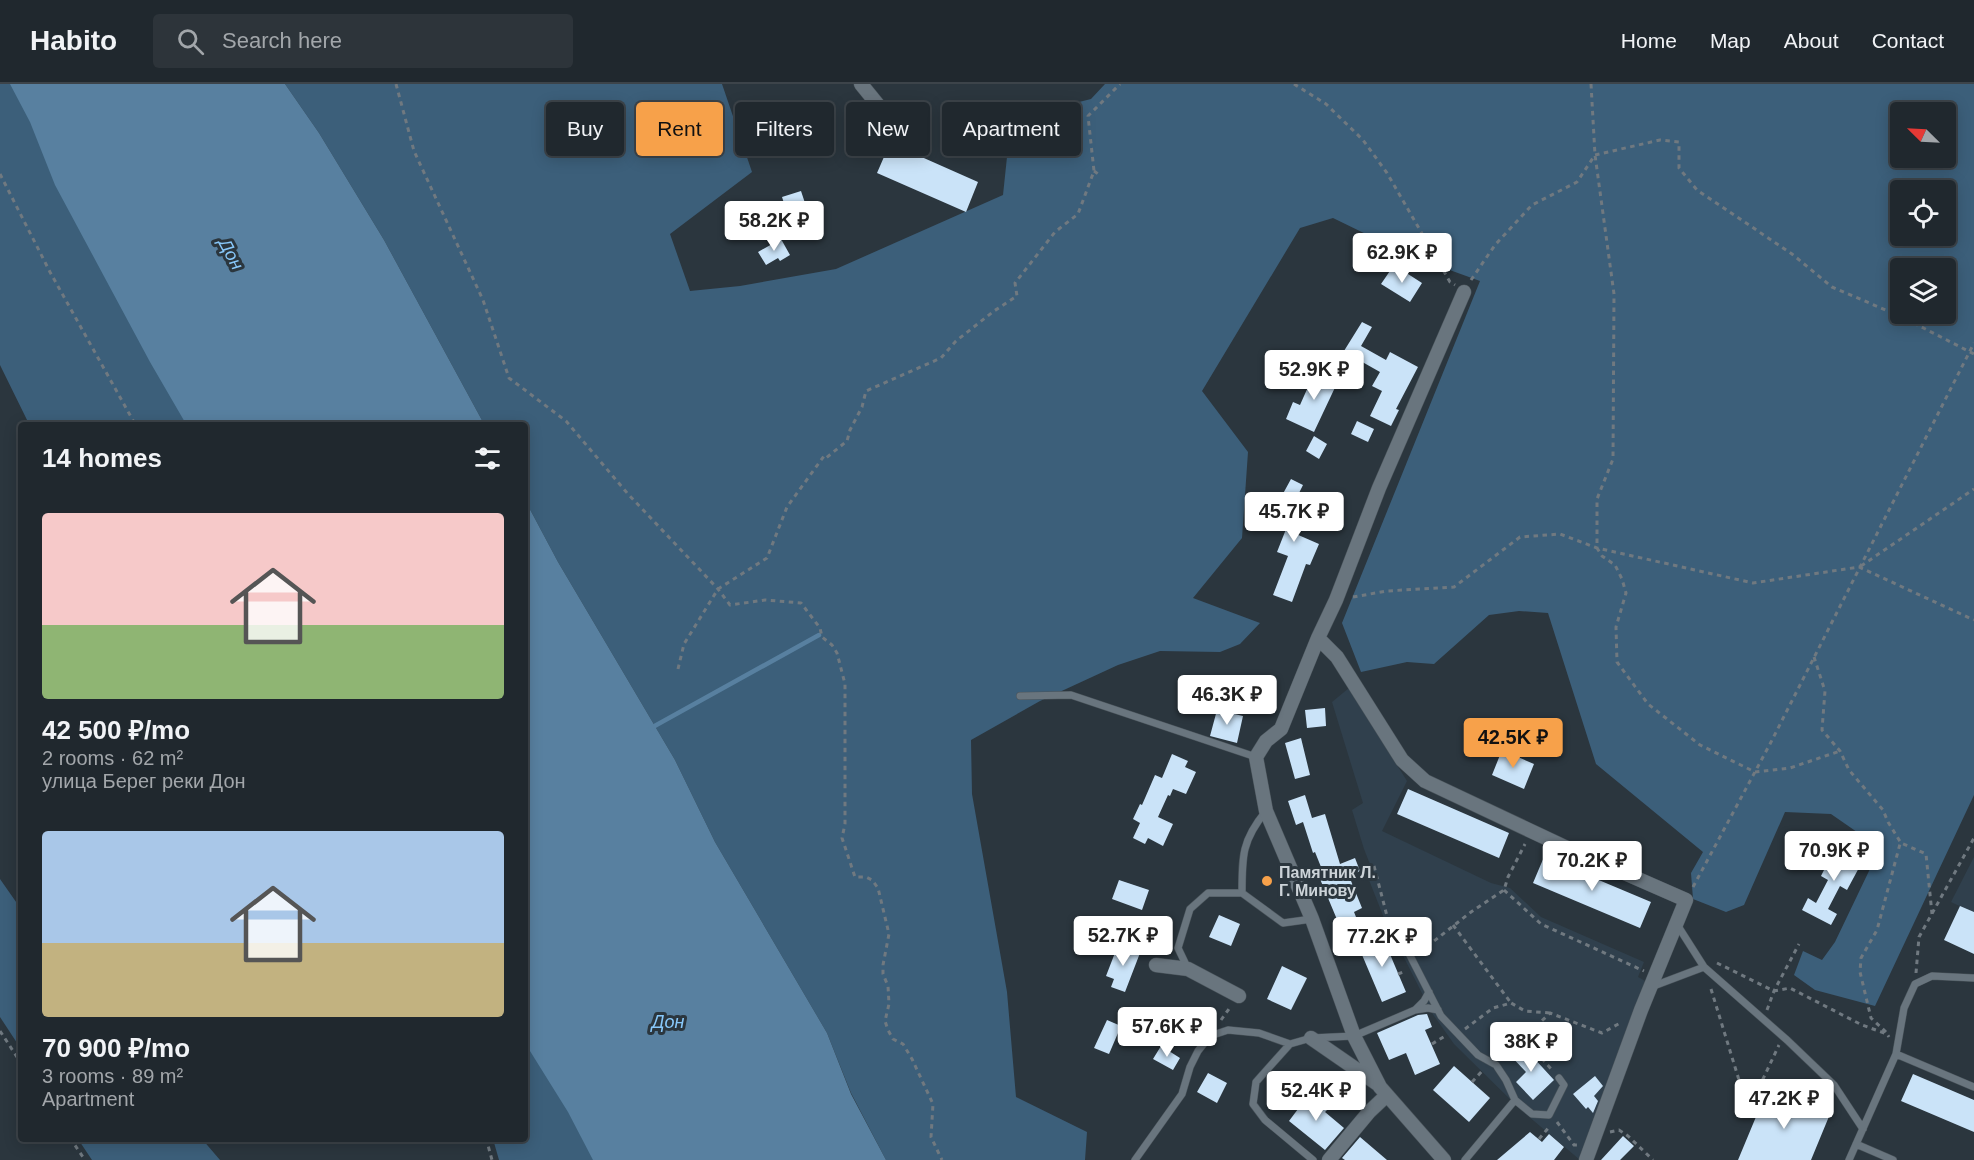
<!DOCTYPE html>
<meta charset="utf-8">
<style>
:root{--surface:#20282e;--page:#2d343a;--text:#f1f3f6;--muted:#a2a6aa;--line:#3d444a;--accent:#f7a14a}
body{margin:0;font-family:Helvetica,sans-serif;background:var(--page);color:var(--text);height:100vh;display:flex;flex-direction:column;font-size:22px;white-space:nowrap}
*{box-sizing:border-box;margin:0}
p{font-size:20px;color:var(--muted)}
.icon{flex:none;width:33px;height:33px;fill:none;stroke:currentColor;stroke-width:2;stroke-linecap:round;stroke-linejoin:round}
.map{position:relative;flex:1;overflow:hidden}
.details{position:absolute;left:18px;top:338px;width:510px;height:720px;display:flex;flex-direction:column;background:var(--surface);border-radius:6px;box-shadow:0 3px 15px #0003,0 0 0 2px var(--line)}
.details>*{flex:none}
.banner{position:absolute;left:546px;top:18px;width:570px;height:54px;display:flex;gap:12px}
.needle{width:39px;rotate:294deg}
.fabs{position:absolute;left:1890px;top:18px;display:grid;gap:12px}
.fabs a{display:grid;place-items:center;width:66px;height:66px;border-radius:6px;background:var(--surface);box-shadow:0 3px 15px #0003,0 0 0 2px var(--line);font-size:30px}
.price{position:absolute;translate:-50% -51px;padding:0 14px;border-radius:6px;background:#fff;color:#222;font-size:20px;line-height:39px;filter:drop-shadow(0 2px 3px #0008)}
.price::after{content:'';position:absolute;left:50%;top:36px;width:18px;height:14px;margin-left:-9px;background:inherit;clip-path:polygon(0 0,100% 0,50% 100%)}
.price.current{background:var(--accent);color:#111}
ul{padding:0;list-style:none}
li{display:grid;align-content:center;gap:12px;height:318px;padding:0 24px}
li span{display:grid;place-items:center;height:186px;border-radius:6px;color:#555}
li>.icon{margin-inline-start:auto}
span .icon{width:108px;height:108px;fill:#fffc;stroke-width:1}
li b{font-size:26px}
h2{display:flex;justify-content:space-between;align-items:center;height:72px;padding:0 24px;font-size:26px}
.tag{padding:0 21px;border-radius:6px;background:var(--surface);box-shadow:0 3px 15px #0003,0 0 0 2px var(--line);font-size:21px;line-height:54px}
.tag.current{background:var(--accent);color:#111}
header{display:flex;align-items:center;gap:36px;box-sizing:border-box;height:84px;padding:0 30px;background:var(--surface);border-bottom:2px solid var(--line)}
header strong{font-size:28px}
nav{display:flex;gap:33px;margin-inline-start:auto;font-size:21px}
.search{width:420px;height:54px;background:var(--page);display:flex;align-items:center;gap:15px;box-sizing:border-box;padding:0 21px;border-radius:6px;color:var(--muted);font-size:22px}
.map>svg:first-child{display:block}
</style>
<header>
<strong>Habito</strong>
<div class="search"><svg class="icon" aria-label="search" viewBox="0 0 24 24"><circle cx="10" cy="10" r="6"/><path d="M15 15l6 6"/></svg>Search here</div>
<nav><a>Home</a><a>Map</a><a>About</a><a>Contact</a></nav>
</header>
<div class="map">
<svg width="1974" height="1076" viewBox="0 0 1974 1076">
<rect width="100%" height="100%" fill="#2b363e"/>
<path fill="#30404d" d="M 1349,604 L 1407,697 L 1382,747 L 1491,799 L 1510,804 L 1541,833 L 1644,878 L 1638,893 L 1647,898 L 1580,1076 L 1520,1025 L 1454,960 L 1432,929 L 1384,834 L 1369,796 L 1375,793 L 1364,765 L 1352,726 L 1363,719 L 1332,618 Z
M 1974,773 L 1974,829 L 1951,818 Z"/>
<path fill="#3c5f7a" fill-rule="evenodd" d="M 0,0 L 19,0 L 191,340 L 29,340 L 0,281 Z
M 285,0 L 722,0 L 752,88 L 670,150 L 690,207 L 740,202 L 836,185 L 1003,111 L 1011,35 L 1091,15 L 1105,0 L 1974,0 L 1974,711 L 1875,922 L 1815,906 L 1794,891 L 1803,867 L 1822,876 L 1835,858 L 1880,764 L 1831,730 L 1785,728 L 1744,821 L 1726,828 L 1693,815 L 1691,789 L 1703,768 L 1596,680 L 1548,529 L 1519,527 L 1489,531 L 1434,580 L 1407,578 L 1361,588 L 1342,539 L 1480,197 L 1411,172 L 1333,134 L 1300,144 L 1202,307 L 1248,368 L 1242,454 L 1193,514 L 1260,539 L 1240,560 L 1220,568 L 1160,567 L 1118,581 L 1040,617 L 971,656 L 972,710 L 1007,908 L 1016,1013 L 1087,1048 L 1085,1076 L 886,1076 L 851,1009 L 827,949 L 715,758 L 675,676 L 558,478 L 525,416 L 525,340 L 484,340 L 384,156 L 319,49 ZM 1900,28 L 1946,28 L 1946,74 L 1900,74 ZM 1900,106 L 1946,106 L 1946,152 L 1900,152 ZM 1900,184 L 1946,184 L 1946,230 L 1900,230 Z
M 0,795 L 21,825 L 21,965 L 0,933 Z
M 525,936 L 596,1076 L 499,1076 L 493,1055 L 525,1054 Z
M 78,1055 L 202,1055 L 220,1076 L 92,1076 Z"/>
<path fill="#5880a0" d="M 10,0 L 285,0 L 319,49 L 384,156 L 484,340 L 186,340 L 150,278 L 55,101 L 30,38 Z
M 525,416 L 558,478 L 675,676 L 715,758 L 827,949 L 851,1010 L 886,1076 L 593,1076 L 568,1028 L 525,959 Z"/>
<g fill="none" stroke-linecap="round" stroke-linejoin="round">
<path stroke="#5880a0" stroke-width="4.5" d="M 651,644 L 819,551"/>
</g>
<path fill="#cae3f8" d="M 786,40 L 794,63 L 773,70 L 765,47 Z
M 890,59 L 978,98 L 966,128 L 877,89 Z
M 801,107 L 810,134 L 791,141 L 782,113 Z
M 781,155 L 790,171 L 780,177 L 778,174 L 766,181 L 758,168 Z
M 1394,181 L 1422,199 L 1410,218 L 1381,200 Z
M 1362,238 L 1372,243 L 1361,262 L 1386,276 L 1390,268 L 1418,283 L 1396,325 L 1399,326 L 1391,342 L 1370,332 L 1382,307 L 1372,302 L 1380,288 L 1357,275 L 1353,283 L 1339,275 Z
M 1316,285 L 1339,295 L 1314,348 L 1286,335 L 1293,318 L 1300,321 Z
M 1357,337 L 1374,345 L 1368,358 L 1351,350 Z
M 1314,352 L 1327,360 L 1319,375 L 1306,367 Z
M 1291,395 L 1303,401 L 1298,411 L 1312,419 L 1296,450 L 1319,460 L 1310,481 L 1306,480 L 1292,518 L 1273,511 L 1288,472 L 1277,468 L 1292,430 L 1286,427 L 1288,422 L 1279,417 Z
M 1325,624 L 1326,642 L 1307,644 L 1305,626 Z
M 1217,626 L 1243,632 L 1237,659 L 1210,652 Z
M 1301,654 L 1310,691 L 1295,695 L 1285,659 Z
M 1502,666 L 1534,680 L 1524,705 L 1492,691 Z
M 1172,670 L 1188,677 L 1185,683 L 1196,688 L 1186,710 L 1173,705 L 1170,712 L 1168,711 L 1158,733 L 1173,740 L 1163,762 L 1148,754 L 1145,760 L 1133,754 L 1140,739 L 1133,735 L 1140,720 L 1142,721 L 1155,691 L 1162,694 Z
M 1408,705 L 1509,749 L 1499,774 L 1397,730 Z
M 1305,711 L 1312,734 L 1325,730 L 1340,780 L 1355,774 L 1360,787 L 1349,792 L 1362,824 L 1354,828 L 1358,838 L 1341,845 L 1320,795 L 1325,793 L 1315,768 L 1313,769 L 1303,738 L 1296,741 L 1288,717 Z
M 1846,760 L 1861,768 L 1856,777 L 1861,780 L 1847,806 L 1840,802 L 1828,825 L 1837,830 L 1831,841 L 1802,826 L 1808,814 L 1816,819 L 1828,796 L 1821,792 L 1834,766 L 1841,769 Z
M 1544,773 L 1651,818 L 1640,844 L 1533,799 Z
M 1119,796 L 1149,806 L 1142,826 L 1112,815 Z
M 1960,822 L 1974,828 L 1974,870 L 1944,856 Z
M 1219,831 L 1240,840 L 1231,862 L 1209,853 Z
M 1145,832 L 1163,839 L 1154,860 L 1136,852 Z
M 1381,849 L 1406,908 L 1382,918 L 1357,859 Z
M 1118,861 L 1140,869 L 1125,908 L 1111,903 L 1114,895 L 1106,892 Z
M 1282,882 L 1307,894 L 1291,926 L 1267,915 Z
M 1427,930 L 1432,943 L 1425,946 L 1440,980 L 1415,991 L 1406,969 L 1389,976 L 1377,949 L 1418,931 Z
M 1107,936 L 1121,942 L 1109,970 L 1094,964 Z
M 1520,959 L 1554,996 L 1533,1016 L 1516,998 L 1526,988 L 1509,970 Z
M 1161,962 L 1180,974 L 1173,986 L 1153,975 Z
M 1454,982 L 1490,1014 L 1469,1038 L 1433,1006 Z
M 1208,989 L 1227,999 L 1217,1019 L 1197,1008 Z
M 1913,990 L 1974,1016 L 1974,1048 L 1901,1017 Z
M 1595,992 L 1603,1002 L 1594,1012 L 1598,1017 L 1593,1029 L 1588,1023 L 1586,1025 L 1573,1010 Z
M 1768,1004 L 1830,1030 L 1811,1076 L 1738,1076 Z
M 1310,1009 L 1329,1024 L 1325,1028 L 1344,1044 L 1325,1066 L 1289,1037 Z
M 1530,1048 L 1542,1058 L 1549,1050 L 1564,1063 L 1554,1076 L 1497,1076 Z
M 1623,1052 L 1634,1062 L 1620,1076 L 1601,1076 Z
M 1360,1053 L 1387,1076 L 1345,1076 L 1342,1074 Z"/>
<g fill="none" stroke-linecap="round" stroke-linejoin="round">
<defs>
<path id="service" d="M 1020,612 L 1071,611 L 1256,673
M 1242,809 L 1283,839 L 1312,835
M 1676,839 L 1704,883
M 1400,852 L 1441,932 L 1478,971 L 1496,981 L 1506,996 L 1515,1016 L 1532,1030 L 1549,1031 L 1564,1001 L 1559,994
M 1188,885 L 1178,864 L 1190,825 L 1208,809 L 1242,809 C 1242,772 1242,756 1266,727
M 1651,903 L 1704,883 L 1787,956 L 1834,1001 L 1863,1045
M 1415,926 L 1428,924 L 1438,926
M 1896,970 L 1974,1003
M 1856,1060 L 1893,1076
M 1135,1076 L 1182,1010 L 1190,983 L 1198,967 L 1210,952 L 1228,946 L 1259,949 L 1290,960
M 1313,1076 L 1265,1036 L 1253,1020 L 1256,998 L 1290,960 L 1311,954 L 1354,952 L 1415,926 L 1424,917 L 1429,908
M 1465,1076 L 1515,1016
M 1849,1076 L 1896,970 L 1904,924 L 1915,900 L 1932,892 L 1974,894"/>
<path id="minor" d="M 861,0 L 887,32
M 1318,554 L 1337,573 L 1402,676 L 1425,697 L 1565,763 L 1686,816 L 1641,926 L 1586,1076
M 1156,881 L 1188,885 L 1239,912
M 1311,954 L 1379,1001
M 1329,1076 L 1369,1028 L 1387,1011
M 1444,1076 L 1380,1003 L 1354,952 L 1312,835 L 1266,727 L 1256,673 L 1266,657 L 1281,645 L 1318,554 L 1336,516 L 1379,404 L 1464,208"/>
</defs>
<use href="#service" stroke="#4a545b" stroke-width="8"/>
<use href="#minor" stroke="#4a545b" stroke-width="15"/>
<path stroke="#707980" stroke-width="3" stroke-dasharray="4.5 4.5" stroke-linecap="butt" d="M 396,0 L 414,67 L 483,216 L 509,294 L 566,337 L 628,410 L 718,505 L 730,521 L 765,516 L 801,519 L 820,544 L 822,553 L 832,561 L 837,569 L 845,600 L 845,740 L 842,754 L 855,793 L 866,793 L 872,796 L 878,804 L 889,850 L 883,881 L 883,890 L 888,902 L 889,920 L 885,937 L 888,946 L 893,955 L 903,960 L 912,975 L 933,1020 L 931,1053 L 942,1076
M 1294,0 L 1326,20 L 1363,56 L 1387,89 L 1450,198 L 1455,201
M 1591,0 L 1595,71 L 1614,210 L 1613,375 L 1597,415 L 1597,464 L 1602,472 L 1615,481 L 1622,495 L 1626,509 L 1616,543 L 1617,578 L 1648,620 L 1700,661 L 1755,688 L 1790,684 L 1840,667
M 1094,87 L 1101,92
M 0,90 L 50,188 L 135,340
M 1471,196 L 1495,161 L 1532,121 L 1577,98 L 1595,71 L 1660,56 L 1679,58 L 1679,84 L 1697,106 L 1792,170 L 1832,203 L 1902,233 L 1974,270
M 1861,482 L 1974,405
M 1353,513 L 1387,507 L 1454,503 L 1520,453 L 1560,450 L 1597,464 L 1753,499 L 1859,483 L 1974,536
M 1814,573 L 1825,607 L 1822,646 L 1840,667 L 1849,686 L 1883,726 L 1888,738 L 1901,759 L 1926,770 L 1932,830
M 678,585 L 684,560 L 718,505 L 767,474 L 787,423 L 824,372 L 826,374 L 847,357 L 850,346 L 862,323 L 866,307 L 941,274 L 956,257 L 994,227 L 1017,212 L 1015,199 L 1055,148 L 1078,130 L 1094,87 L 1088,32 L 1120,0
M 1374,782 L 1387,832 L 1396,845
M 1693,803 L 1770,660 L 1974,259
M 1504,806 L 1541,840 L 1644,887
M 1453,841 L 1511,919
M 1420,868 L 1471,828 L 1504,806 L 1508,793 L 1525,760
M 1717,879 L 1774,907 L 1790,904 L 1862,941 L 1887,950 L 1889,953
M 1916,889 L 1919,853 L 1974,754
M 1398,890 L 1406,887
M 1711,905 L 1743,1009
M 1767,926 L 1774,907 L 1799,860
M 1221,936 L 1231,922
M 1465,945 L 1493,924 L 1511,919 L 1525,927 L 1550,929
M 0,947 L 21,979
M 1886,948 L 1871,934 L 1860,888 L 1861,874 L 1877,846 L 1900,760
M 1524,954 L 1552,986
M 1432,960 L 1445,952
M 1503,974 L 1550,929 L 1602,949 L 1622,938
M 1472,998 L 1484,985
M 1755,1012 L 1779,961
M 1754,1014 L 1767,1003 L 1814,997
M 1557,1038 L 1574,1061 L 1577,1061
M 1610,1048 L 1619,1046 L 1628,1052 L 1653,1076
M 70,1054 L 85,1076
M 486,1054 L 492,1076
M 1539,1055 L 1550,1042"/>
<use href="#service" stroke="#69757e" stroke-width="7"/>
<use href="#minor" stroke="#69757e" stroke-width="14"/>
</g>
<circle fill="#f7a14a" stroke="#2b363e" stroke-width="2" cx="1267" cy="797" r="6"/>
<g text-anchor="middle" stroke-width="6" stroke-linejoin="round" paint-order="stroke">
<g font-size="16" font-weight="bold" fill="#ccd3d8" stroke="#2b363e" text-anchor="start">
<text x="1279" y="794">Памятник Л.<tspan x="1279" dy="18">Г. Минову</tspan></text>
</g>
<g font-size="18" font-style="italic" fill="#88c8fa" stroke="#2b363e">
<text transform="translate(231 170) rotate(62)" y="6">Дон</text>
<text x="668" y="944">Дон</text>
</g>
</g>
</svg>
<div class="fabs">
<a><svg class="needle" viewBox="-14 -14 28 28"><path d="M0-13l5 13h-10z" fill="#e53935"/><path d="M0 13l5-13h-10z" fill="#a2a6aa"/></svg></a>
<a><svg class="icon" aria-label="locate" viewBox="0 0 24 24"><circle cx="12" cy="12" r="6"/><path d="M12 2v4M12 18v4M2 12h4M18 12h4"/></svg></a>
<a><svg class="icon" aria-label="layers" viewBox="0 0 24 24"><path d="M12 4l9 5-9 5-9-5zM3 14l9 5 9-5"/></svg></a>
</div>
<b class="price" style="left:774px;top:168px">58.2K ₽</b>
<b class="price" style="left:1402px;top:200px">62.9K ₽</b>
<b class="price" style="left:1314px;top:317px">52.9K ₽</b>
<b class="price" style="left:1294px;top:459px">45.7K ₽</b>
<b class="price" style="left:1227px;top:642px">46.3K ₽</b>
<b class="price current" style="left:1513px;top:685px">42.5K ₽</b>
<b class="price" style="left:1834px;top:798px">70.9K ₽</b>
<b class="price" style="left:1592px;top:808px">70.2K ₽</b>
<b class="price" style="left:1123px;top:883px">52.7K ₽</b>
<b class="price" style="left:1382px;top:884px">77.2K ₽</b>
<b class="price" style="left:1167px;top:974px">57.6K ₽</b>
<b class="price" style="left:1531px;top:989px">38K ₽</b>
<b class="price" style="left:1316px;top:1038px">52.4K ₽</b>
<b class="price" style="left:1784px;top:1046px">47.2K ₽</b>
<div class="banner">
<a class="tag">Buy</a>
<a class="tag current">Rent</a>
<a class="tag">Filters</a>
<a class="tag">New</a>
<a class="tag">Apartment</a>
</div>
<section class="details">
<h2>14 homes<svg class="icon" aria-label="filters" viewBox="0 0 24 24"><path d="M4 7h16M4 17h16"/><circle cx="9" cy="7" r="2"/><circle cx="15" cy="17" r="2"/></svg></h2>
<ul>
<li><span style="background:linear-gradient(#f6c9c9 60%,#8fb573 0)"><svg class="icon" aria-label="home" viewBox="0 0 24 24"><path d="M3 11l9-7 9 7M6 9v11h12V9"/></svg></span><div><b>42 500 ₽/mo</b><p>2 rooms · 62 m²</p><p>улица Берег реки Дон</p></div></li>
<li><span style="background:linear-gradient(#a9c7e8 60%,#c2b280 0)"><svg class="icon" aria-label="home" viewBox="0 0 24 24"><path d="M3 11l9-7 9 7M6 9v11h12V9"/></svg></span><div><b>70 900 ₽/mo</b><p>3 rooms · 89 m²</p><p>Apartment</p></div></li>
</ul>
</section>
</div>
